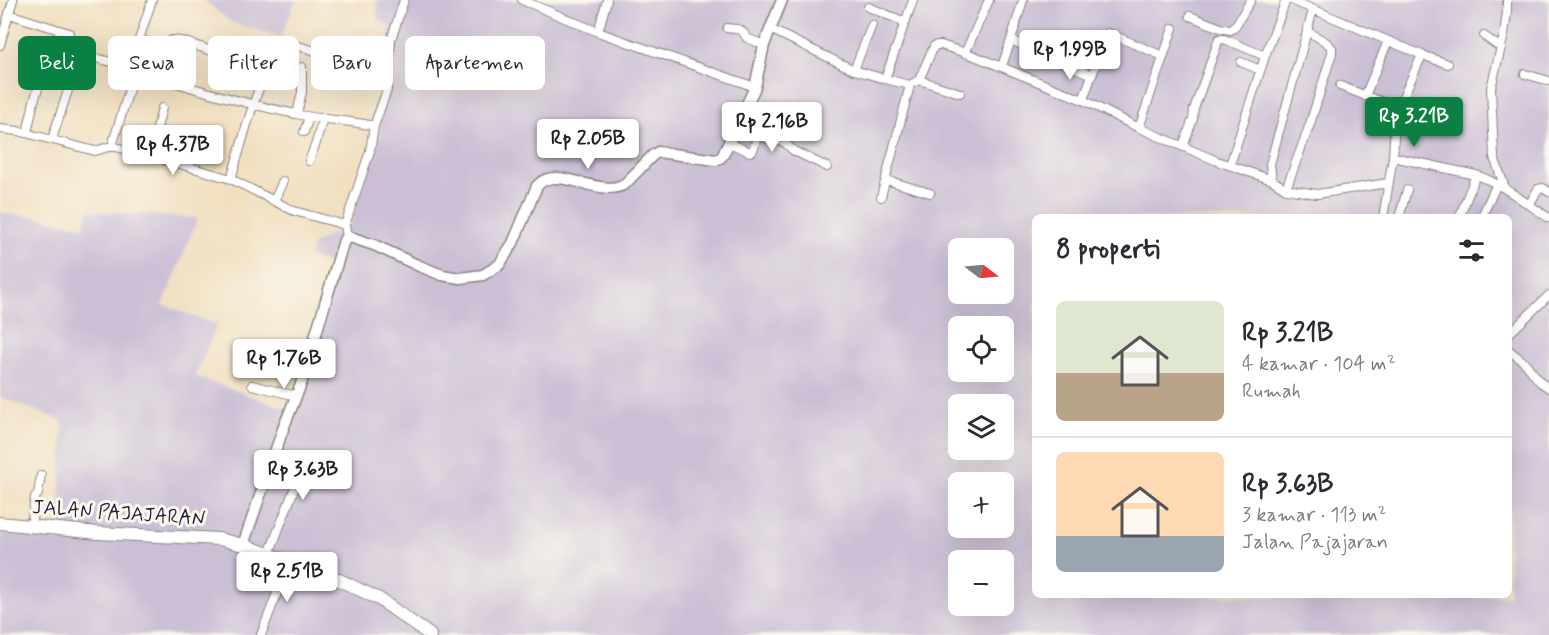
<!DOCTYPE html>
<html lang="id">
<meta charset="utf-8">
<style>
:root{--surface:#fff;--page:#f7f7f7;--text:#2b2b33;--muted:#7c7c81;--line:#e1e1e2;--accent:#0b8043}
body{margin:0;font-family:Mynerve,sans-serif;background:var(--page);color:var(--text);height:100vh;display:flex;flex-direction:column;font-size:22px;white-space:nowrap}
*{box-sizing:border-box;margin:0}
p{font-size:20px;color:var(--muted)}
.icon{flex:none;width:33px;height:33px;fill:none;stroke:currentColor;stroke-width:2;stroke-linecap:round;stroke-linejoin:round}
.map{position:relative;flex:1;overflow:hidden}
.sheet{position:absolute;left:1032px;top:214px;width:480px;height:384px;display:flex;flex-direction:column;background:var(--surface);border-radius:9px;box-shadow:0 6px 24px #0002}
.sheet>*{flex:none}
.banner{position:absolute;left:18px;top:36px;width:570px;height:54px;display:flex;gap:12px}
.needle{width:39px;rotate:106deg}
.buttons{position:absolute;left:948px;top:238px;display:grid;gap:12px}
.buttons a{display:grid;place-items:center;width:66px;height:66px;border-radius:9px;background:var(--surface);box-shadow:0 6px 24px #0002;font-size:30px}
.price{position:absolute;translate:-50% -51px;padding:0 14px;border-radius:6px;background:#fff;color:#222;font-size:20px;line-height:39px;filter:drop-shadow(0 2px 3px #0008)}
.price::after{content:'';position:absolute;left:50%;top:36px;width:18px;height:14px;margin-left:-9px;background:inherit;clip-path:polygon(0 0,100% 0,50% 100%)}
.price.current{background:var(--accent);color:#fff}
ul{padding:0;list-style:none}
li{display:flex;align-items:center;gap:18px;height:150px;padding:0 24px}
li+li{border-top:2px solid var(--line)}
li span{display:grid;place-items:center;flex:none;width:168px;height:120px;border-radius:9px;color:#555}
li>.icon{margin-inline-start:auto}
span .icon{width:72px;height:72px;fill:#fffc;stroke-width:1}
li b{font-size:26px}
h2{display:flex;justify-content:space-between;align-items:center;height:72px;padding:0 24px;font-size:26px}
.pill{padding:0 21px;border-radius:9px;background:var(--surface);box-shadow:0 6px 24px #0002;font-size:21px;line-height:54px}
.pill.current{background:var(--accent);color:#fff}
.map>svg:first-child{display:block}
</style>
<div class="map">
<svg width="1549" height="635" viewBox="0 0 1549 635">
<rect width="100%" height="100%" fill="#fbf7ec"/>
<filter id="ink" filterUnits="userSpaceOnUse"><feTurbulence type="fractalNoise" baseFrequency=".0167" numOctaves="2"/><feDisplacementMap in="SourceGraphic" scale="12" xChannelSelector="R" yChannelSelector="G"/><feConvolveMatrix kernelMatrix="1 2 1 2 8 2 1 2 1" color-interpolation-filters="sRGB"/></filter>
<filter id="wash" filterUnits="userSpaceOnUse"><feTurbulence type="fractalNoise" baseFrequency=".008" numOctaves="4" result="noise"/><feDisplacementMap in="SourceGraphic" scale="24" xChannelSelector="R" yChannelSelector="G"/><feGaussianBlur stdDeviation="1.35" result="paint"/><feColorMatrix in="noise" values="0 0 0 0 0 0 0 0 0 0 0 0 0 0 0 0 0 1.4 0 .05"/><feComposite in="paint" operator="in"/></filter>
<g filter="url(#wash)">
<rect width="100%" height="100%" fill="#f1dfc0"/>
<path fill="#cbbfd5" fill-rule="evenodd" d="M 204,0 L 296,0 L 281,37 L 232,23 Z
M 377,0 L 1549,0 L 1549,635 L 0,635 L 0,532 L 59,541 L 63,421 L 0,397 L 0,211 L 6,214 L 31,216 L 84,227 L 88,211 L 198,218 L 163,305 L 217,325 L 195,376 L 290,410 L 332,265 L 309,257 L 313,244 L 349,227 L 377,137 L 389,81 L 385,48 L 391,27 L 377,18 ZM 1035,218 L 1509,218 L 1509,596 L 1035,596 ZM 958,249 L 1004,249 L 1004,294 L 958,294 ZM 958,327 L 1004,327 L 1004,372 L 958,372 ZM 958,405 L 1004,405 L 1004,450 L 958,450 ZM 958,483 L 1004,483 L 1004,528 L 958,528 ZM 958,561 L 1004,561 L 1004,606 L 958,606 Z"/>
</g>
<g filter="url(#ink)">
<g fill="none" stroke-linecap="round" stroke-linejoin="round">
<defs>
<path id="minor" d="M 522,0 L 598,32 L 755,87
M 1291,0 L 1422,55 L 1448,64
M 868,7 L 905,22
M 9,14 L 69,33 L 70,48 L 73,52 L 134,68
M 1190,16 L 1223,29 L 1231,30 L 1234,28 L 1251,0
M 727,28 C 740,30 740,27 747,38 L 764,45
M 770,29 L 854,70 L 885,79 L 910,85 L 919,80 L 934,46 L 937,45 L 941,45 L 972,55 L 1083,100 L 1139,128 L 1217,161 L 1272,180 L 1286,189 L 1317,194 L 1388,183
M 598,32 L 607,0
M 1484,36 L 1501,48
M 139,39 L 162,48 C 166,46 168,41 173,40 C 181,39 241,61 250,67 C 252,69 253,72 255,75 L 263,77
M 1011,40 L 1023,0
M 0,45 L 13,0
M 965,53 L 989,0
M 1241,62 L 1260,70
M 1002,66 L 1011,40 L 1092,75 L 1083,100
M 373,67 L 388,72
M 135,70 C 187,87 242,103 296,114 C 321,120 348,120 374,126
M 854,70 L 872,25
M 1525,74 L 1549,81
M 1092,75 L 1108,33 L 1163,56
M 885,79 L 913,0
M 919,80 L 960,93
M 1340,86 L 1398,108
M 1365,96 L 1388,41
M 297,114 L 302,92 L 302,67
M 1139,128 L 1173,28
M 0,129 L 18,131 L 95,151 L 112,146 L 176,163 L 231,179 L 294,211 L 345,225
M 304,132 L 309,117
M 27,133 L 34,101 L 46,64
M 52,139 L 80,54
M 729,143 L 750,152 L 753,150 L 757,138 L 762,137 L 784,142 L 794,151 L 827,167
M 112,146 L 135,70 L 131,64 L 152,0
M 1183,146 L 1193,119 L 1194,109 L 1219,39 L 1224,39 L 1265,56
M 150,156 L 162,108
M 1393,157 L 1395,119 L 1398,108 L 1422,55
M 309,161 L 316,143 L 323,118
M 1230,165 L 1265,56 L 1286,0
M 231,179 C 245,134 255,86 280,44 L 285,42 L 342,59
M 886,180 L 930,193
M 1272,180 L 1270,164 L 1313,10
M 1505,188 L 1494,157 L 1491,88 L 1504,35 L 1507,12 L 1507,0
M 1286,189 L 1310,124 L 1332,53 L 1332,48 L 1326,42 L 1307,31
M 881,197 L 910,85
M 274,201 L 283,181
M 1529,205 L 1538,189 L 1543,188 L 1549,192
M 1383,218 L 1393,157 L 1476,175 C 1503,184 1525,203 1549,218
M 1399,218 L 1407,190
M 1459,218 L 1476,175
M 1481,218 L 1497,184
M 347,238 L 345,225 L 370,151 L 374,126 L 387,90 L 391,40 L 404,0
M 1509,334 L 1549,295
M 1509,350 L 1526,364 L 1540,382 L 1549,388
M 252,385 L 296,396
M 31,526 L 35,497 L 38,494 L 41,475
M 269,554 L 304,464
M 261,635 L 289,562"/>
<path id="tertiary" d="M 243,545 L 283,429 L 301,384 L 344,240 L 350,237 L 374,245 L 417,265 L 442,275 L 460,278 L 483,275 L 499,265 L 513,243 L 537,186 C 556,163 599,199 625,184 L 653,155 L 658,152 L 716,160 L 720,158 L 723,155 L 755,87 L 764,45 L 782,0"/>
<path id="secondary" d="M 0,523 L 98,533 L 219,539 L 243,545 L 335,578 L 379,599 L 430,635"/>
</defs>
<use href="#minor" stroke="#8a807e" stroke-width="10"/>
<use href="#tertiary" stroke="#8a807e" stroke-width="13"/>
<use href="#secondary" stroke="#8a807e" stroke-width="14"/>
<use href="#minor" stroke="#fff" stroke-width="8"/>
<use href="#tertiary" stroke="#fff" stroke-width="10"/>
<use href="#secondary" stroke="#fff" stroke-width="12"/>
</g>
</g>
<g text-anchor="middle" stroke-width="6" stroke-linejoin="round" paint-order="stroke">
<g font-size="20" fill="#22223b" stroke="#fbf7ec">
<text transform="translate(119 512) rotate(4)" y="7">JALAN PAJAJARAN</text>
</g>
</g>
</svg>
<div class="buttons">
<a><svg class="needle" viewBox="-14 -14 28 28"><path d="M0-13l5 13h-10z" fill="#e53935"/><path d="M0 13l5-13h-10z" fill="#7c7c81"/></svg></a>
<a><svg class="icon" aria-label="locate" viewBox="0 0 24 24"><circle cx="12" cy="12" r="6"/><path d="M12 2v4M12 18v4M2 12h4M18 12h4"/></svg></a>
<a><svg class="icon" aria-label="layers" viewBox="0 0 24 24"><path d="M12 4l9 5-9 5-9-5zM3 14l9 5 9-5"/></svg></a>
<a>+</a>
<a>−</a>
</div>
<b class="price" style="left:1070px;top:81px">Rp 1.99B</b>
<b class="price current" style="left:1414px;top:148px">Rp 3.21B</b>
<b class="price" style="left:772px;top:153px">Rp 2.16B</b>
<b class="price" style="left:588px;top:170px">Rp 2.05B</b>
<b class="price" style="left:173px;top:176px">Rp 4.37B</b>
<b class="price" style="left:284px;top:390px">Rp 1.76B</b>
<b class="price" style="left:303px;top:501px">Rp 3.63B</b>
<b class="price" style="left:287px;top:603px">Rp 2.51B</b>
<div class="banner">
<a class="pill current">Beli</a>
<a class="pill">Sewa</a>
<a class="pill">Filter</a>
<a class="pill">Baru</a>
<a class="pill">Apartemen</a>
</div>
<section class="sheet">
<h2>8 properti<svg class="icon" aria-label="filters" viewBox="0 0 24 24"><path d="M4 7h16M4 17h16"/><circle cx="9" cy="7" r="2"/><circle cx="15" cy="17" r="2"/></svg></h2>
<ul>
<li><span style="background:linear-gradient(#dfe7d0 60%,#b9a48a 0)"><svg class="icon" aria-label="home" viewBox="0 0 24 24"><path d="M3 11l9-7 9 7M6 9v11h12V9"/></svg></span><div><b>Rp 3.21B</b><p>4 kamar · 104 m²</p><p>Rumah</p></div></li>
<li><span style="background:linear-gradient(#ffd9b3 70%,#9aa5b1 0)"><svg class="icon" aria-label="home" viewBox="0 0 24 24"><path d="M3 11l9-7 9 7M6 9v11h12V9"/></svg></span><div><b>Rp 3.63B</b><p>3 kamar · 113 m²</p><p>Jalan Pajajaran</p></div></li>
</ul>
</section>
</div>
